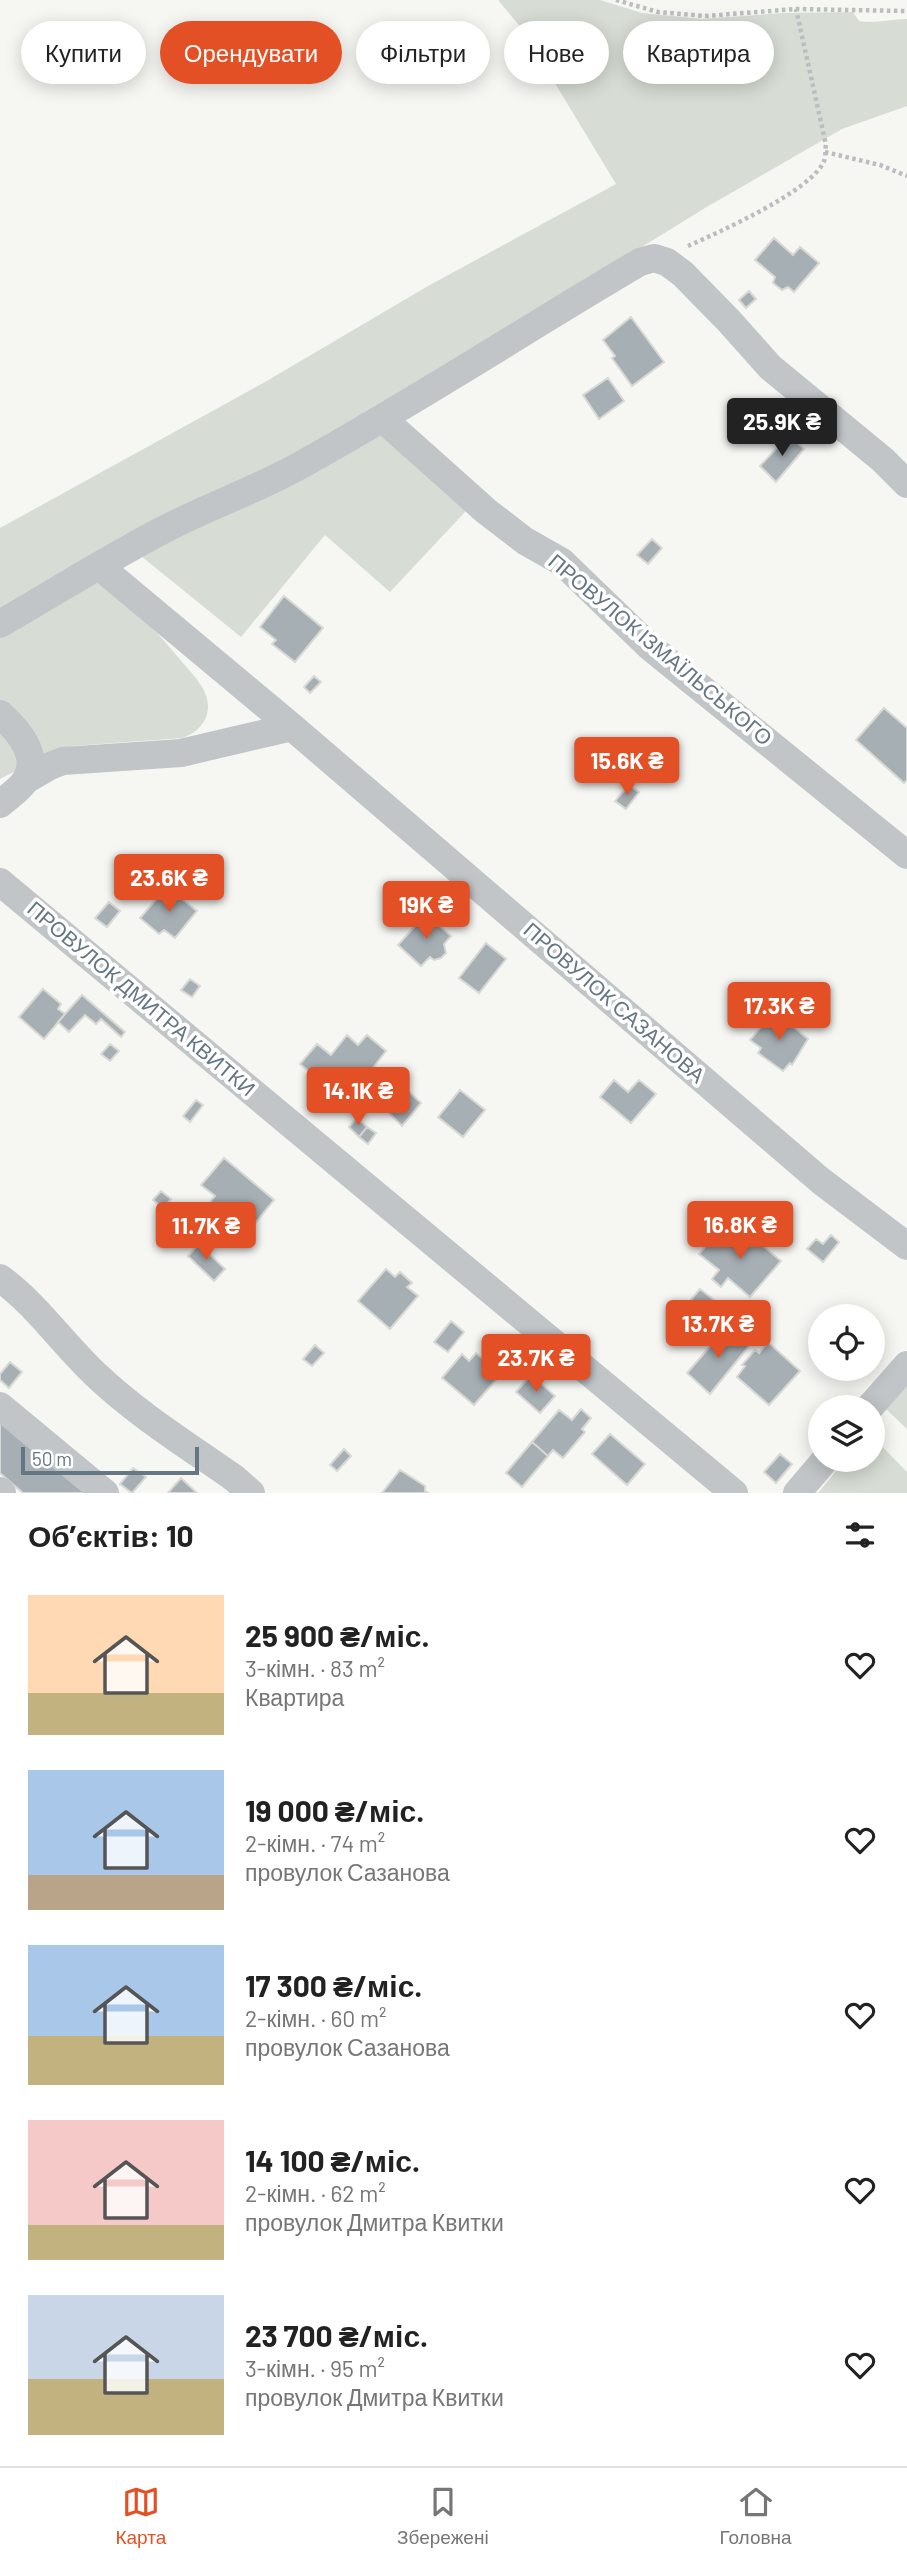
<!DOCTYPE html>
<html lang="uk">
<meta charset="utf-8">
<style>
:root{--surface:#fff;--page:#f6f6f6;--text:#222;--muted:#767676;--line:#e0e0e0;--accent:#e45025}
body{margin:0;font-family:Barlow,sans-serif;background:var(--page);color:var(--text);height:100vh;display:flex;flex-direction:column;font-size:26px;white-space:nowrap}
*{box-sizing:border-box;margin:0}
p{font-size:23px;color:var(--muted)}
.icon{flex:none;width:38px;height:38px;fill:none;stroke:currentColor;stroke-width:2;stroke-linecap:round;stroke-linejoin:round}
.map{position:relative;height:1493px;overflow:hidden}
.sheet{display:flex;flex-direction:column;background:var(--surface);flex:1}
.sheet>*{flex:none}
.guide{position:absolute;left:21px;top:21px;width:866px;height:63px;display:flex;gap:14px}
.buttons{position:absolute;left:808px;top:1304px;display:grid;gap:14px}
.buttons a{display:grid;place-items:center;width:77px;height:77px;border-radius:50%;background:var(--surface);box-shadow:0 4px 18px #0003;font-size:35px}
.scale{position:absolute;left:21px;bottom:18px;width:178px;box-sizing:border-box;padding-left:7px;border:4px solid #657684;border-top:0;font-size:19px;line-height:24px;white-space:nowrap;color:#657684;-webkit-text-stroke:5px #fff;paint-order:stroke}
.price{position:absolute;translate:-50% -60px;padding:0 16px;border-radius:7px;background:var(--accent);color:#fff;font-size:23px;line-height:46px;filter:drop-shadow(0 2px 4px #0008)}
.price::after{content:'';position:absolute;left:50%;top:42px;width:21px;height:16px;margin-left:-10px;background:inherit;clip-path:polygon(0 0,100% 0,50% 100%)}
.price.selected{background:#222;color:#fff}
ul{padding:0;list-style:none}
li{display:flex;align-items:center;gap:21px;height:175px;padding:0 28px}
li span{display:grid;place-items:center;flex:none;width:196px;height:140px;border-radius:0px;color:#555}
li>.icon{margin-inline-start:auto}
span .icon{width:84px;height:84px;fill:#fffc;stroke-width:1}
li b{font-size:30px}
h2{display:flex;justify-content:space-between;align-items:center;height:84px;padding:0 28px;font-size:30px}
.chip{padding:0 24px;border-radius:32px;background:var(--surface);box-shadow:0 4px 18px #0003;font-size:24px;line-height:63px}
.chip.selected{background:var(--accent);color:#fff}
.tab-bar{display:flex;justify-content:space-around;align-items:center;height:98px;border-top:2px solid var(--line);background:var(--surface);font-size:19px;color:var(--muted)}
.tab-bar a{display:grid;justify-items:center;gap:4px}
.tab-bar .selected{color:var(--accent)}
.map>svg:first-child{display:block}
</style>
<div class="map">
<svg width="907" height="1493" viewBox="0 0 907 1493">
<rect width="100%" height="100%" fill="#f6f6f3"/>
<path fill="#d7ddd4" d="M 498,0 L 600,0 L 642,13 L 702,19 L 783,13 L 853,12 L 859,21 C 874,24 891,19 907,19 L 907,106 L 842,129 L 705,208 L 326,442 L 84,561 C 118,594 153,625 182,662 C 189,670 197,678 202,687 C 216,710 204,731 182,738 L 73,746 L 49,754 L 0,779 L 0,528 L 265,382 L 428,286 L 616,184 L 522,29 Z
M 382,432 L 466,511 L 390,592 L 325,535 L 241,637 L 141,556 Z
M 907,1386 L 907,1429 L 886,1409 Z
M 873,1437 L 907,1472 L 907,1493 L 818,1493 L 845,1460 L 873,1460 Z"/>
<path fill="#a6afb4" stroke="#d8d8d5" stroke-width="2" d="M 774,238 L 793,255 L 800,247 L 819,263 L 794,292 L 788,287 L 782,290 L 773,283 L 775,277 L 755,260 Z
M 749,291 L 756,299 L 746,308 L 739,300 Z
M 631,317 L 664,362 L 632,386 L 612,358 L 615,356 L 603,340 Z
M 608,378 L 624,401 L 599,419 L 583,395 Z
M 789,435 L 804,449 L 776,482 L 760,466 Z
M 652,539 L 662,548 L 648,564 L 637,555 Z
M 284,596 L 323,628 L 295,662 L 272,644 L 276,640 L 260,627 Z
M 314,676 L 321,682 L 310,693 L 304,687 Z
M 884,708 L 907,728 L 907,780 L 904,783 L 856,740 Z
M 629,785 L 639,792 L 626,809 L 615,801 Z
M 167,887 L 197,911 L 175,938 L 164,930 L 159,934 L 140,918 Z
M 109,902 L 120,911 L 107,927 L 95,918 Z
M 426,914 L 451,936 L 444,944 L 446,953 L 441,958 L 434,960 L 430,957 L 421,966 L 398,945 Z
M 486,943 L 506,959 L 479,993 L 459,978 Z
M 190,979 L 200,986 L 192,997 L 181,990 Z
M 43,989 L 61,1004 L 58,1009 L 65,1014 L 44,1039 L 19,1017 Z
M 82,995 L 125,1032 L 121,1037 L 101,1019 L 96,1024 L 85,1015 L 69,1032 L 58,1022 Z
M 772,1014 L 781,1022 L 785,1020 L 808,1039 L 792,1065 L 790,1063 L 783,1071 L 758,1053 L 761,1048 L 750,1040 Z
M 347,1035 L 358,1045 L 367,1035 L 386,1051 L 346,1102 L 300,1064 L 317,1044 L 331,1055 Z
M 110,1044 L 119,1051 L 110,1061 L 101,1054 Z
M 614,1080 L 628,1092 L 639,1080 L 656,1094 L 631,1123 L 600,1097 Z
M 407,1090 L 421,1103 L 402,1126 L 388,1112 Z
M 460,1090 L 485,1110 L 463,1137 L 438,1117 Z
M 196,1100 L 203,1105 L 190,1122 L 183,1116 Z
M 357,1118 L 367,1127 L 359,1137 L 349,1127 Z
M 367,1127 L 376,1133 L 368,1144 L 359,1137 Z
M 224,1158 L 274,1200 L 244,1237 L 207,1206 L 215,1196 L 201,1185 Z
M 161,1191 L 171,1199 L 163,1208 L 153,1200 Z
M 721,1228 L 740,1245 L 749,1234 L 781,1261 L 750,1297 L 728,1278 L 721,1287 L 712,1279 L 719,1270 L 699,1254 Z
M 831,1235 L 839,1242 L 823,1262 L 807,1249 L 816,1239 L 823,1244 Z
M 199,1244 L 225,1269 L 214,1281 L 188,1256 Z
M 386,1269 L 395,1277 L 400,1272 L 412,1283 L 407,1287 L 418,1296 L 390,1329 L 358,1301 Z
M 700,1289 L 714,1300 L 708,1308 L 712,1311 L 717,1304 L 728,1312 L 704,1342 L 675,1319 Z
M 451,1321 L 464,1332 L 448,1352 L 434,1342 Z
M 727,1327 L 749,1346 L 710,1394 L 687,1373 Z
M 768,1342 L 800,1371 L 769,1405 L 737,1377 L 745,1366 L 742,1365 L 755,1350 L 759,1353 Z
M 315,1345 L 324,1353 L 312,1366 L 303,1359 Z
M 476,1353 L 501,1374 L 474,1405 L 442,1378 L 462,1354 L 469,1361 Z
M 10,1362 L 22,1372 L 9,1388 L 0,1380 L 0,1374 Z
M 531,1375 L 555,1396 L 540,1413 L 516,1392 Z
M 581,1409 L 591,1418 L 582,1429 L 585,1432 L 563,1458 L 553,1450 L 548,1456 L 532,1442 L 559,1410 L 572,1420 Z
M 0,1413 L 93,1493 L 23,1493 L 0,1473 Z
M 610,1434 L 645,1464 L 627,1485 L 592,1454 Z
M 532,1442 L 548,1456 L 522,1487 L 506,1473 Z
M 344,1449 L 351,1456 L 337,1471 L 330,1465 Z
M 780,1454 L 792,1464 L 776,1483 L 764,1472 Z
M 133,1468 L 146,1477 L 132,1493 L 120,1484 Z
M 400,1470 L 425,1486 L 425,1491 L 428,1493 L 382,1493 Z
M 181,1478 L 197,1493 L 168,1493 Z"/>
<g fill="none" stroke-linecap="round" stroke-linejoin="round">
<path stroke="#bbbdc0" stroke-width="4.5" stroke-dasharray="3.5 3.5" stroke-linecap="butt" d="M 616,0 L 658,12 L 705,16 L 796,9 L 907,11
M 825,152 L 880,165 L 907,176
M 688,246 C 719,232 812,191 824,161 C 826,156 825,149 826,145 L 796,9"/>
<path stroke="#c1c5c8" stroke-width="28" d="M 383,419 L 486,511 L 525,541 L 562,562 L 649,646 L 907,855
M 99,566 L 292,727 L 821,1181 L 907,1246
M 0,624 C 55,592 109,558 165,529 C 209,506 256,490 299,466 C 415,402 526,329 640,262 L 654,258 L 667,262 L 683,274 L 729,321 L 770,367 L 883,460 L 907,484
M 0,714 C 17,729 42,757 25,781 C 19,790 8,797 0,804
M 26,780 L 50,766 L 63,761 L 181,753 L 292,727
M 0,882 L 734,1493
M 0,1278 C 37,1305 62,1343 95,1374 C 137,1414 187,1445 234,1478 L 251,1493
M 0,1406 L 105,1493
M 870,1407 L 907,1365
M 0,1491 L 2,1493
M 797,1493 L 825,1460"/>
</g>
<g text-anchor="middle" stroke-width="7" stroke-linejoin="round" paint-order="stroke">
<g font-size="21" fill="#657684" stroke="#fff">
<text transform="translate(660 650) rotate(40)" y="7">ПРОВУЛОК ІЗМАЇЛЬСЬКОГО</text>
<text transform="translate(141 999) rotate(40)" y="7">ПРОВУЛОК ДМИТРА КВИТКИ</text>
<text transform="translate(614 1003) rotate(41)" y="7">ПРОВУЛОК САЗАНОВА</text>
</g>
</g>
</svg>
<div class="buttons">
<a><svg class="icon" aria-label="locate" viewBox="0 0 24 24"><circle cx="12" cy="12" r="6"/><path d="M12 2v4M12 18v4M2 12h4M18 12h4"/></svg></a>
<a><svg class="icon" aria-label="layers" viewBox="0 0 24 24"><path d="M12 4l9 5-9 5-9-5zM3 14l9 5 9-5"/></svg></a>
</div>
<div class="scale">50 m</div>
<b class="price selected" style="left:782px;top:458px">25.9K ₴</b>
<b class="price" style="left:627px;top:797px">15.6K ₴</b>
<b class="price" style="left:169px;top:914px">23.6K ₴</b>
<b class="price" style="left:426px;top:941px">19K ₴</b>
<b class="price" style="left:779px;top:1042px">17.3K ₴</b>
<b class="price" style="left:358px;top:1127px">14.1K ₴</b>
<b class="price" style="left:740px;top:1261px">16.8K ₴</b>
<b class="price" style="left:206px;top:1262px">11.7K ₴</b>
<b class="price" style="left:718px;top:1360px">13.7K ₴</b>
<b class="price" style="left:536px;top:1394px">23.7K ₴</b>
<div class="guide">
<a class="chip">Купити</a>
<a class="chip selected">Орендувати</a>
<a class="chip">Фільтри</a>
<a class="chip">Нове</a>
<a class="chip">Квартира</a>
</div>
</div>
<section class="sheet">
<h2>Об’єктів: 10<svg class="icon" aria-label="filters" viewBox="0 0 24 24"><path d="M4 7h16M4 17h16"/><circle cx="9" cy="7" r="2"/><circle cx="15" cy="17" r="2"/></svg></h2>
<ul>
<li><span style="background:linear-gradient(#ffd9b3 70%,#c2b280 0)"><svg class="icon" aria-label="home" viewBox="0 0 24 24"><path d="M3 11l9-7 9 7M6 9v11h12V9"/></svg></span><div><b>25 900 ₴/міс.</b><p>3-кімн. · 83 m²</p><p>Квартира</p></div><svg class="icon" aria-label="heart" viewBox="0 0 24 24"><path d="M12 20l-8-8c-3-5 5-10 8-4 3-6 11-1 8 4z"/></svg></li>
<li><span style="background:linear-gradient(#a9c7e8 75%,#b9a48a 0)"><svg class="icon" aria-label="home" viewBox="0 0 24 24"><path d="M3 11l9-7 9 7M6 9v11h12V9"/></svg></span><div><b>19 000 ₴/міс.</b><p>2-кімн. · 74 m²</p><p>провулок Сазанова</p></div><svg class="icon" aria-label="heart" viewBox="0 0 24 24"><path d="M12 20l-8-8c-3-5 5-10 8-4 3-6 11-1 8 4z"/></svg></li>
<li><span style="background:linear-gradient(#a9c7e8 65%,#c2b280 0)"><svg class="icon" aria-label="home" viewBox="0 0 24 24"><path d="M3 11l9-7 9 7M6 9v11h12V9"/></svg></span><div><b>17 300 ₴/міс.</b><p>2-кімн. · 60 m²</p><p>провулок Сазанова</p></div><svg class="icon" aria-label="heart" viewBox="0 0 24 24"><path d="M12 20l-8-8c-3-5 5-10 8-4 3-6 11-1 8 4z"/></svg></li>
<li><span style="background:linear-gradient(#f6c9c9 75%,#c2b280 0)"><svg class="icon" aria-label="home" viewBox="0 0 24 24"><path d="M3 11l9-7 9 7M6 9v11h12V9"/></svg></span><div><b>14 100 ₴/міс.</b><p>2-кімн. · 62 m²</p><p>провулок Дмитра Квитки</p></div><svg class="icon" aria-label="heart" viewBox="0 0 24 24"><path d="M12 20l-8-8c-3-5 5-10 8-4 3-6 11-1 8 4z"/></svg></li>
<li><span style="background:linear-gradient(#c9d6e8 60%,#c2b280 0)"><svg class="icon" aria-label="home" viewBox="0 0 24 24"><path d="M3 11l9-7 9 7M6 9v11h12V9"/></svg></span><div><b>23 700 ₴/міс.</b><p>3-кімн. · 95 m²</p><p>провулок Дмитра Квитки</p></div><svg class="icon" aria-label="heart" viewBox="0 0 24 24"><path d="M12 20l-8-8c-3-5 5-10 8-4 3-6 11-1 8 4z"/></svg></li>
</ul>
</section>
<nav class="tab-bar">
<a class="selected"><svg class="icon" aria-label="map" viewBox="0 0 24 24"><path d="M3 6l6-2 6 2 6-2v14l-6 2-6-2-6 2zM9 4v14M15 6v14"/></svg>Карта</a>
<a><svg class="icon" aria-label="saved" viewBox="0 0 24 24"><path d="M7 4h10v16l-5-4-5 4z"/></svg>Збережені</a>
<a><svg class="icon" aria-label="home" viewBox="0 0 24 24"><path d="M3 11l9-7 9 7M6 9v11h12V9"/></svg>Головна</a>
</nav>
